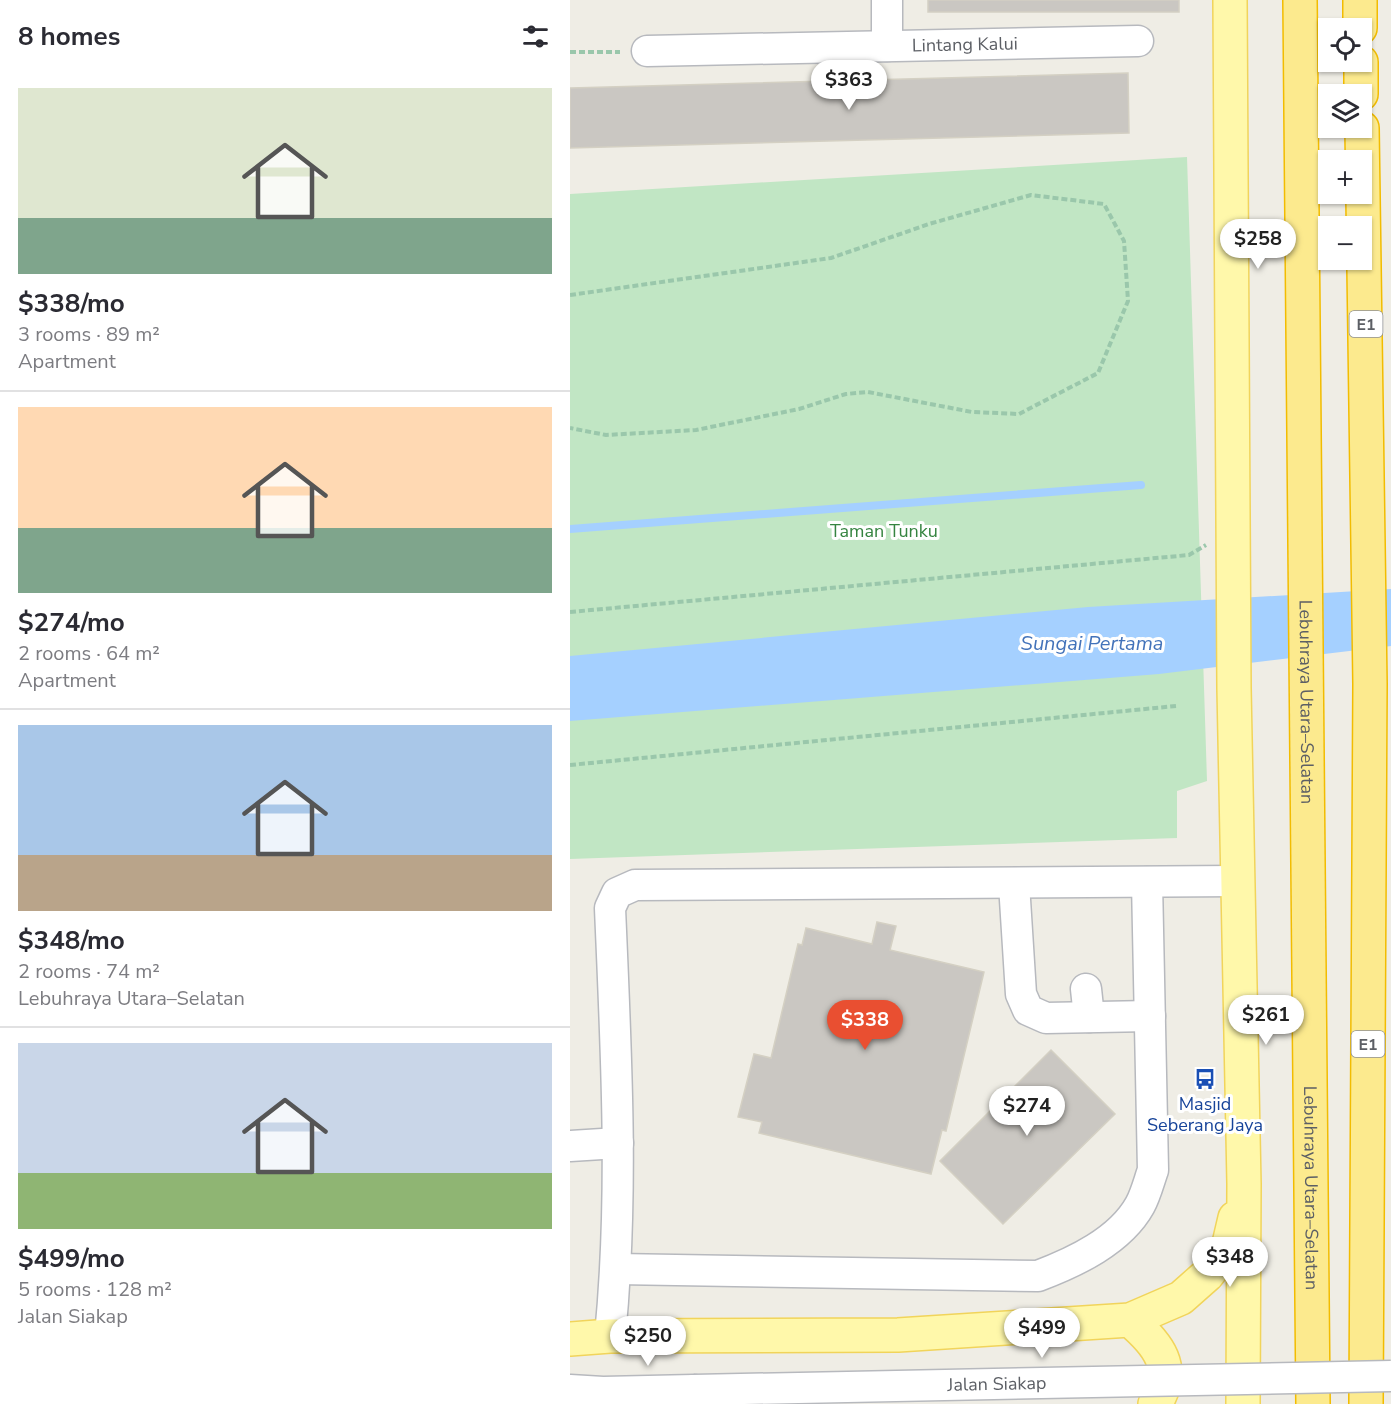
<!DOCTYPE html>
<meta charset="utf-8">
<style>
:root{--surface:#fff;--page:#f2f2f3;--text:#2b2b33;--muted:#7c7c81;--line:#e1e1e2;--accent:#e94f31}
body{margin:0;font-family:"Nunito Sans",sans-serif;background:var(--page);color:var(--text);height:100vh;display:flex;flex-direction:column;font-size:22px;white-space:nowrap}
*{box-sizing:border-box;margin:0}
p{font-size:20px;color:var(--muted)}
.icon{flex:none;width:33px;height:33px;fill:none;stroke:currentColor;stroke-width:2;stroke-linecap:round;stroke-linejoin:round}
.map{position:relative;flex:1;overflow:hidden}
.panel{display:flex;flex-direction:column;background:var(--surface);width:570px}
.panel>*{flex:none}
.fabs{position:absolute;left:748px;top:18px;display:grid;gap:12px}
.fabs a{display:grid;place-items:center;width:54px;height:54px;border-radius:0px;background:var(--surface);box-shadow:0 2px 4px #0004;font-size:30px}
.price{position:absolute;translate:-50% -51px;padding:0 14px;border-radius:21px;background:#fff;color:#222;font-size:20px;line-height:39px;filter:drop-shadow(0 2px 3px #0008)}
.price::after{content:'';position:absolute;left:50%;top:36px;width:18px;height:14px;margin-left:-9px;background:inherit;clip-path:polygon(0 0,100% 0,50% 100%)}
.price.active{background:var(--accent);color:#fff}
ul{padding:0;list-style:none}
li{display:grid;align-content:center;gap:12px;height:318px;padding:0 18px}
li+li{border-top:2px solid var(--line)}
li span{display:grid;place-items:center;height:186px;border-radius:0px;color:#555}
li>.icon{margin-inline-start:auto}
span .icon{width:108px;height:108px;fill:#fffc;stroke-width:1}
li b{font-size:26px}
h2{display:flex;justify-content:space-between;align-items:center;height:72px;padding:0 18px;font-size:26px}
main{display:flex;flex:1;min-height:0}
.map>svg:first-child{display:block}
</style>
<main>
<section class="panel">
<h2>8 homes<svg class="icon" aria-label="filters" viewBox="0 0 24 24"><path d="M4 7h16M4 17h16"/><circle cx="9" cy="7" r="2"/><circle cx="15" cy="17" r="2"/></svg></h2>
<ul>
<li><span style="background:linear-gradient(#dfe7d0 70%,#7fa58c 0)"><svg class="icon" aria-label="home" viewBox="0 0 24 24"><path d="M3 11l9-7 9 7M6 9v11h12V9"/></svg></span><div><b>$338/mo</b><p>3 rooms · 89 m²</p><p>Apartment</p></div></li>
<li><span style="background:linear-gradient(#ffd9b3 65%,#7fa58c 0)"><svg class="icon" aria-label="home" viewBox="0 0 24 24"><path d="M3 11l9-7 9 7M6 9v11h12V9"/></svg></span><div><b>$274/mo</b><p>2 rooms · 64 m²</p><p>Apartment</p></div></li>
<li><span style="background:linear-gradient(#a9c7e8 70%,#b9a48a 0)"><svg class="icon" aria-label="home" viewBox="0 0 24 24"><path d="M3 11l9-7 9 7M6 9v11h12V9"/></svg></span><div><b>$348/mo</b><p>2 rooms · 74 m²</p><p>Lebuhraya Utara–Selatan</p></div></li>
<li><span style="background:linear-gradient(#c9d6e8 70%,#8fb573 0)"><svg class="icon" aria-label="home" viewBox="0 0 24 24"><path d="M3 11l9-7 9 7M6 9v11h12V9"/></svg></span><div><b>$499/mo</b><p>5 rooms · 128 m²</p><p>Jalan Siakap</p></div></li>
</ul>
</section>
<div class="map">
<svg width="821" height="1404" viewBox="0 0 821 1404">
<rect width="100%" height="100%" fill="#efede5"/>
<path fill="#c1e6c4" d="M 617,157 L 637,781 L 607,791 L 607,838 L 0,859 L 0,194 Z"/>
<path fill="#a5d0ff" d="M 821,589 L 821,646 L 589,674 L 0,721 L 0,656 L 518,607 Z"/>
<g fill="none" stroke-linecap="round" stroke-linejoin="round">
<path stroke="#a5d0ff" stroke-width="8" d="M 0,529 L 571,485"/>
</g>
<path fill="#cac7c2" stroke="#d4d0c3" stroke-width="1.5" d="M 358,0 L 609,0 L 609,12 L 358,12 Z
M 558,73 L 559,133 L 0,148 L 0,88 Z
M 307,922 L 326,926 L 320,950 L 414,972 L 376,1131 L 372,1130 L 361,1174 L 189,1133 L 192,1122 L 168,1117 L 184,1054 L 201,1058 L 228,944 L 232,945 L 236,928 L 302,944 Z
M 481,1050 L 545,1114 L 433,1224 L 370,1161 Z"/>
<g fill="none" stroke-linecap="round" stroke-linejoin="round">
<defs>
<g id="minor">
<path d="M 317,0 L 317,46"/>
<path id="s1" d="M 77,51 L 568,41"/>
<path d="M 444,884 L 451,994 L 458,1010 L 476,1018 L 580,1016"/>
<path d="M 516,989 L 519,1017"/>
<path d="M 0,1146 L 48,1143"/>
<path d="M 47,1269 L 468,1276 C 505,1262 550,1241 570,1205 C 576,1194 579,1181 583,1170 L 577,882"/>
<path d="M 40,1336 C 54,1194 46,1050 40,908 L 47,893 L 65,885 L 667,881"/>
<path d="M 0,1390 L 33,1392 L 124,1390"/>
</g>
<path id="major" d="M 660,0 L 664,688 L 674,1184 L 673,1404
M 560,1320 C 588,1344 608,1368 585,1404
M 0,1339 L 40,1336 L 328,1335 L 560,1320 L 611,1298 L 637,1275 L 658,1248 L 665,1218"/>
<g id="highway">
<path id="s2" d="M 730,0 L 743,1404"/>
<path d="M 790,0 L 790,28"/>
<path d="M 791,62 L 791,94"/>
<path d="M 792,128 L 800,684 L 796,1404"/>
</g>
</defs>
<use href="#minor" stroke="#b7b9be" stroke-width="33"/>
<use href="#major" stroke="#f1d45b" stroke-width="36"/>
<use href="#highway" stroke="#f2bc01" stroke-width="36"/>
<path stroke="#9ac7ab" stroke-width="4" stroke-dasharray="6 3" stroke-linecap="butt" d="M 0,52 L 50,52
M 0,295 L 261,258 L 359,224 L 461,195 L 534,204 L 554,241 L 558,301 L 528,373 L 449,414 L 402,412 L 298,392 L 276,394 L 229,409 L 126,430 L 36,435 L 0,428
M 0,612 L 619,555 L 636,545
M 0,765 L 606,706"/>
<use href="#minor" stroke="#fff" stroke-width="30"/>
<use href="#major" stroke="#fff8aa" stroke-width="33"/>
<use href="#highway" stroke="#fcea8e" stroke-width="33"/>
<defs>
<g id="minor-bridge">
<path id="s3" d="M 124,1390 L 821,1376"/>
</g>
</defs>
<use href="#minor-bridge" stroke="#b7b9be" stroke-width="33" stroke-linecap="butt"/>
<use href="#minor-bridge" stroke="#fff" stroke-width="30"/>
</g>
<defs>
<symbol id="bus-bare" viewBox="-9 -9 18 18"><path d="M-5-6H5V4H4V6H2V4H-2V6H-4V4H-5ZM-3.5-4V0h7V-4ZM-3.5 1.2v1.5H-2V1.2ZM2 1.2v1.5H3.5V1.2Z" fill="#1a4fb4" stroke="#fff" stroke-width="2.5" paint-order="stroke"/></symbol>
</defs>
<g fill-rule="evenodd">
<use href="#bus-bare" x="620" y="1064" width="30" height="30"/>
</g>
<g text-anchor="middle" stroke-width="6" stroke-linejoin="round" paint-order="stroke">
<g fill="#fff" stroke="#8d8f93" stroke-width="1.5">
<rect x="779.5" y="311" width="33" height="26" rx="4.5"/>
<rect x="781.5" y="1031" width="33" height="26" rx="4.5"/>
</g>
<g font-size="16" font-weight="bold" fill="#5c5f65">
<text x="796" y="330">E1</text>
<text x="798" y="1050">E1</text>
</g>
<g font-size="18" fill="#5c5f65" stroke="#fff">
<text dy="6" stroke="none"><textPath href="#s1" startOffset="318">Lintang Kalui</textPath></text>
<text dy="6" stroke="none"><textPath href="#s2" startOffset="702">Lebuhraya Utara–Selatan</textPath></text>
<text dy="6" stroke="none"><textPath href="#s2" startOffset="1188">Lebuhraya Utara–Selatan</textPath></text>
<text dy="6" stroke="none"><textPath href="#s3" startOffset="303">Jalan Siakap</textPath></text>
</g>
<g font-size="18" fill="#358440" stroke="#fff">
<text x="314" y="537">Taman Tunku</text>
</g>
<g font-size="18" fill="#164399" stroke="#fff">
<text x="635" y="1110">Masjid<tspan x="635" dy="21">Seberang Jaya</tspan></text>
</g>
<g font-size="20" font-style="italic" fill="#4373ba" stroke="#fff">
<text x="522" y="650">Sungai Pertama</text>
</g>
</g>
</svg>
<div class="fabs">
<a><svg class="icon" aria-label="locate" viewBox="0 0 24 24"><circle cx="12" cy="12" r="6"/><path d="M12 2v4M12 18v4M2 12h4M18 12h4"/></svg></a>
<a><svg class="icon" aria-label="layers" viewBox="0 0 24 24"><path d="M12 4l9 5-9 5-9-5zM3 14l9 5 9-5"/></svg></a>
<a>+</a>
<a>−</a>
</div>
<b class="price" style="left:279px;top:111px">$363</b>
<b class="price" style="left:688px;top:270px">$258</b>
<b class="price" style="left:696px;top:1046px">$261</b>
<b class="price active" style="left:295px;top:1051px">$338</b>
<b class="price" style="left:457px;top:1137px">$274</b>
<b class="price" style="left:660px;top:1288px">$348</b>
<b class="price" style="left:472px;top:1359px">$499</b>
<b class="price" style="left:78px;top:1367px">$250</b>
</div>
</main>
